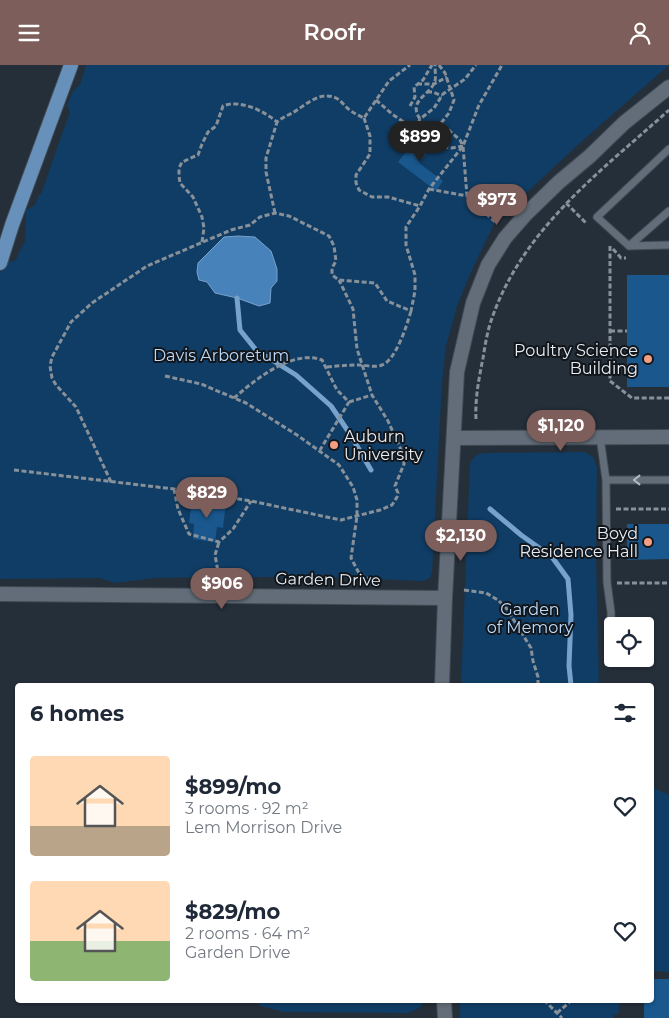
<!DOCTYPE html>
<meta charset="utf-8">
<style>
:root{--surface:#fff;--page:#f6f6f7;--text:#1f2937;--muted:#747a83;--accent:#7e5e5a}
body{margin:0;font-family:Montserrat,sans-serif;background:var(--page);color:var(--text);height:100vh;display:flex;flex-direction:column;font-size:19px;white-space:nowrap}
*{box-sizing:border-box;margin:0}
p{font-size:16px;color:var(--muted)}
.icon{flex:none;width:28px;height:28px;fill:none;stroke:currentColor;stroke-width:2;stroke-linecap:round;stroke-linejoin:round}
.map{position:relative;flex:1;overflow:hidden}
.side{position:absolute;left:15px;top:618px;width:639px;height:320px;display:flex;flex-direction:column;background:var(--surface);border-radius:5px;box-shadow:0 1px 4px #0004}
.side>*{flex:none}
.buttons{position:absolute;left:604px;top:552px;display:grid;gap:10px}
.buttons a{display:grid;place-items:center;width:50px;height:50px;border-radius:5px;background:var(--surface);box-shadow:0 1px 4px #0004;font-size:25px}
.price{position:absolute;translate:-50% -42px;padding:0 11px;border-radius:18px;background:var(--accent);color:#fff;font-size:16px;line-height:32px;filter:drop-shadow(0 1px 2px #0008)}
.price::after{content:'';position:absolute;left:50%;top:30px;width:15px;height:11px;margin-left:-8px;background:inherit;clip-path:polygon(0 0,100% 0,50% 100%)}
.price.active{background:#222;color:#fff}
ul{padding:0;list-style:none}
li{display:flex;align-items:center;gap:15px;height:125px;padding:0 15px}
li span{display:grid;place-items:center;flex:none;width:140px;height:100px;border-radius:5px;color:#555}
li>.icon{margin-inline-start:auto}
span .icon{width:60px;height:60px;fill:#fffc;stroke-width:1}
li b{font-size:21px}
h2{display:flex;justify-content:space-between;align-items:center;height:60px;padding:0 15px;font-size:21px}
header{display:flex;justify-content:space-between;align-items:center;height:65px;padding:0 15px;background:var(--accent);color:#fff;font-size:22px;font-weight:600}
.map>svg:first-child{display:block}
</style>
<header><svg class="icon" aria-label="menu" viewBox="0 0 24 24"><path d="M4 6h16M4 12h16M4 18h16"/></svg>Roofr<svg class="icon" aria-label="person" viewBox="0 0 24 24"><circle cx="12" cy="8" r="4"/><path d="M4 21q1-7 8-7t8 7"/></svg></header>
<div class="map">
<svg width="669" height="953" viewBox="0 0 669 953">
<rect width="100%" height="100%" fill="#252f39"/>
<path fill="#103d65" d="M 86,0 L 669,0 L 581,77 L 495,157 L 470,209 L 457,241 L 446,281 L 442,317 L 432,508 L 430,513 L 424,516 L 322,512 L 209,512 L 155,513 L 114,518 L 100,513 L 0,514 L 0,208 L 2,197 L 15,196 L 25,176 L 26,145 L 35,140 L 39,130 L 41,129 L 70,47 L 67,40 L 73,26 L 80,20 Z
M 585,387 L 593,392 L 597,402 L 596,493 L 599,620 L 461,620 L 470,399 C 474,390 479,388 488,388 Z
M 651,722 L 669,730 L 669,907 L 651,906 Z
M 250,935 L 426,935 L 419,943 L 408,948 L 284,947 L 264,942 Z
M 460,935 L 620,935 L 618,949 L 613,950 L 613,953 L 460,953 Z"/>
<path fill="#4782ba" stroke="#77a2cb" d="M 238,171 L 255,172 L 271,186 L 277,204 L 277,216 L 271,223 L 270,238 L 259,241 L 237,233 L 215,228 L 207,217 L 199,215 L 197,207 L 198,198 L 224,172 Z"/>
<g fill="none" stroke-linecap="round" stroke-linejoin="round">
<path stroke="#77a2cb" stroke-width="5" d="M 237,233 L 240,265 L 256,285 L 296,310 L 331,341 L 350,369 L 371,405
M 490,444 L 521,470 L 552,492 L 568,514 L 571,550 L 569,601 L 571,620"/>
</g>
<path fill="#19578c" d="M 418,71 L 432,82 L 419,98 L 443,116 L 436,126 L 398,97 Z
M 627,210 L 669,210 L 669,322 L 627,322 Z
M 192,434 L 226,438 L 223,463 L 217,462 L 215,477 L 193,474 L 194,459 L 189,458 Z
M 627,459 L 669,459 L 669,494 L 627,495 Z
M 651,914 L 669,914 L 669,953 L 644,953 L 644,935 L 651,935 Z"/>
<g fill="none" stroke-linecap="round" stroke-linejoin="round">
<defs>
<path id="service" d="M 669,84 L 597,152 L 629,181 L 669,180
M 629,181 L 669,146
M 600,372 L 606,415 L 607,517 L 611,547 L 611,597
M 606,415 L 669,415"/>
<path id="minor" d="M 454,373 L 669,372
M 0,529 L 445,533"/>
<path id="tertiary" d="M 442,620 L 445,533 L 457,307 L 473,238 L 488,200 L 505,173 L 526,149 L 559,117 L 590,91 L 624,58 L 669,22
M 444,935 L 445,953"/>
<path id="primary" d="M 0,198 L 12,160 L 71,0"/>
</defs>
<use href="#service" stroke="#414a53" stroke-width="9"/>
<use href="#minor" stroke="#414a53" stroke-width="16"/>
<use href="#tertiary" stroke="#414a53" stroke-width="16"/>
<use href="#primary" stroke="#414a53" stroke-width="16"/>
<path stroke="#889199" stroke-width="3" stroke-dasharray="5 2.5" stroke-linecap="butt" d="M 439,0 L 445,8 L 454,35 L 449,48 L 441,58 L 460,75 L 463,81
M 417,19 L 434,19 L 447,12
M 427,27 L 433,27 L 442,31
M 376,35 L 392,49 L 439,81 L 452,83 L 463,81
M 410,41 L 415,32 L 414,22 L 423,15 L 432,0
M 364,53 L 370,71 L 370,89 L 356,110 L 356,118 L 359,125 L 372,132 L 388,132 L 420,141
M 420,54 C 407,35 431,30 435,16 C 436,12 435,5 435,0
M 415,65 L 420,54 L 434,43 L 443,29 L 465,14 L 476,0
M 429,75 L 441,58
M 429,124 L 467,131
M 566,138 L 587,159
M 275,148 L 266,107 L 266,93 L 277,57
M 495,157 L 467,131 L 463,81 L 479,40 L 502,0
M 202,177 L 204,163 L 202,152 L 193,132 L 180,118 L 179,111 L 179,103 L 182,97 L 198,90 L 202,79 L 208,67 L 216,61 L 223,41 C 240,34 264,46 277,57 C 284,51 290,50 297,45 C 308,38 321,26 336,33 C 342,36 345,42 351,46 C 355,49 360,51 364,53 L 389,16 L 410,0
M 610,181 L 610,316 L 632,333 L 669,333
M 613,184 L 621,193 L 626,193
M 610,266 L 627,266
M 327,302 C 337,301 348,300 359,300 C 366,300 375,303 382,300 C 396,295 407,260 411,246
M 165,311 L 201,319 L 246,338 L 297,370 L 339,400 L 353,422 L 357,435 L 357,451 L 351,493 L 360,510 L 377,517
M 234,333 C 255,315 292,284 322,295 L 337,325 L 349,337 L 320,385
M 349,337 L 372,330
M 476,354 C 475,333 479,313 483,293 C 485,281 487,268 491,256 C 522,164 600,107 669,45
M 14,405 L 174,424 L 251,436 L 341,455 L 380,445 L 392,440 L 397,432 L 398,428 L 395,421 L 404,399 L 403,389 L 388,356 L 372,330 L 357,284 L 353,244 L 339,215
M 111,417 L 76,342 L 56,320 L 52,313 L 50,301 L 52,292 L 71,257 L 92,238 L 147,201 L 231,165 L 250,160 L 260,152 L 275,148 L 289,151 L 329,171 L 334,181 L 336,196 L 332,203 L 332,210 L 339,215 L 375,218 L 387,236 L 411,246 L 415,226 L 415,210 L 406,180 L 406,162 L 420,141 L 429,124 L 463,81
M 174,424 L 178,444 L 189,469 L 219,477 L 233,464 L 251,436
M 616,444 L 669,444
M 219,512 L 215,490 L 219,477
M 617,518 L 669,518
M 464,525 L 486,528 L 498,535 L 507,544 L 531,583 L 533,596 L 538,612 L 538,620
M 544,935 L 562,953
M 557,948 L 572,935"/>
<use href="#service" stroke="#626d79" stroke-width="7"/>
<use href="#minor" stroke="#626d79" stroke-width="14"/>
<use href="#tertiary" stroke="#626d79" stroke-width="14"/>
<use href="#primary" stroke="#6790ba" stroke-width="14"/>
</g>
<defs><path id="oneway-chevron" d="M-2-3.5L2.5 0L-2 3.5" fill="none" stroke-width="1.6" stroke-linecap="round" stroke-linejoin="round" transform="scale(1.25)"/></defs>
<use stroke="#b1bac3" href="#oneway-chevron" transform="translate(637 415) rotate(180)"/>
<g fill="#f39f84" stroke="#12161b" stroke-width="2">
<circle cx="648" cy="294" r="5"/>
<circle cx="334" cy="380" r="5"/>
<circle cx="648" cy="477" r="5"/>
</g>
<g text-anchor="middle" stroke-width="4" stroke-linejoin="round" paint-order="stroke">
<g font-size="16" fill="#e6edf4" stroke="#12161b" text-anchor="end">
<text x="638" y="291">Poultry Science<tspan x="638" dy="18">Building</tspan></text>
<text x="344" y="377" text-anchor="start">Auburn<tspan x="344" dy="18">University</tspan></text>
<text x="638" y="474">Boyd<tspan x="638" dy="18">Residence Hall</tspan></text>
</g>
<g font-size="16" fill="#bcdbfb" stroke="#12161b">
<text x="221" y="296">Davis Arboretum</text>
<text x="530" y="550">Garden<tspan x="530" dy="18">of Memory</tspan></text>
</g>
<g font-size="16" fill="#e6edf4" stroke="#12161b">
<text transform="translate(328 514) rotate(1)" y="6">Garden Drive</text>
</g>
</g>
</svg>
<div class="buttons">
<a><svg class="icon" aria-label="locate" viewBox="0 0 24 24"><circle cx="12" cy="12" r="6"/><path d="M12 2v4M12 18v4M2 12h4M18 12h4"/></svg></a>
</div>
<b class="price active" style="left:420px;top:98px">$899</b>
<b class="price" style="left:497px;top:161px">$973</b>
<b class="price" style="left:561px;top:387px">$1,120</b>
<b class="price" style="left:207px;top:454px">$829</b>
<b class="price" style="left:461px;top:497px">$2,130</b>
<b class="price" style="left:222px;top:545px">$906</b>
<section class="side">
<h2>6 homes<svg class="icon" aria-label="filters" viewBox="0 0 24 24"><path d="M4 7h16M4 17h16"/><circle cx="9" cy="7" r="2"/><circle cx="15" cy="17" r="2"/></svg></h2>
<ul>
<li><span style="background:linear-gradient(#ffd9b3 70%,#b9a48a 0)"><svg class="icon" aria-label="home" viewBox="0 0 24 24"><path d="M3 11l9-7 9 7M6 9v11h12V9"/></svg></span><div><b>$899/mo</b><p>3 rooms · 92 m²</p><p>Lem Morrison Drive</p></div><svg class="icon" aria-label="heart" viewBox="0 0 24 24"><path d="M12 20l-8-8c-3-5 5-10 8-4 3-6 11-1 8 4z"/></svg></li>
<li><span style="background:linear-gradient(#ffd9b3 60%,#8fb573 0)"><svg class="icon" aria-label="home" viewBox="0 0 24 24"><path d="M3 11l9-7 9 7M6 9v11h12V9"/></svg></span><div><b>$829/mo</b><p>2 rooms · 64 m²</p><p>Garden Drive</p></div><svg class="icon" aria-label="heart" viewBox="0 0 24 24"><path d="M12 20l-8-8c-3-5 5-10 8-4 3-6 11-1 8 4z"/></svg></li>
</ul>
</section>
</div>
